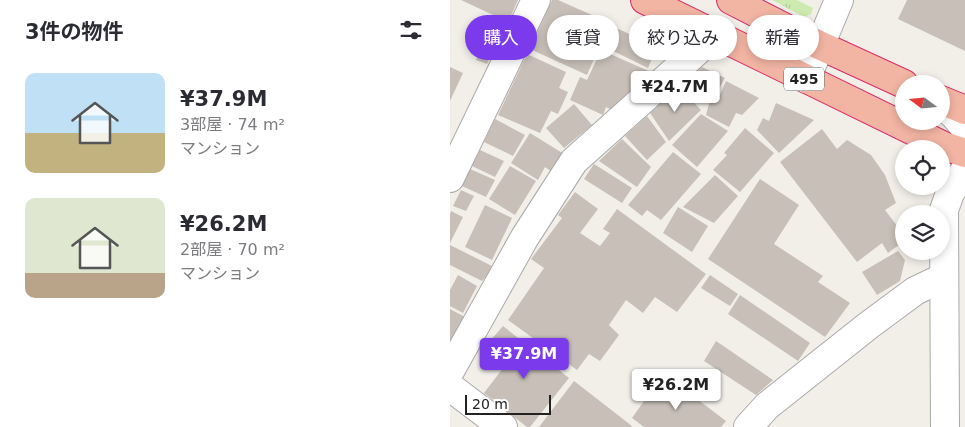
<!DOCTYPE html>
<html lang="ja">
<meta charset="utf-8">
<style>
:root{--surface:#fff;--page:#f7f7f7;--text:#2b2b33;--muted:#7c7c81;--accent:#7c3aed}
body{margin:0;font-family:"DejaVu Sans","Noto Sans JP",sans-serif;background:var(--page);color:var(--text);height:100vh;display:flex;flex-direction:column;font-size:19px;white-space:nowrap}
*{box-sizing:border-box;margin:0}
p{font-size:16px;color:var(--muted)}
.icon{flex:none;width:28px;height:28px;fill:none;stroke:currentColor;stroke-width:2;stroke-linecap:round;stroke-linejoin:round}
.map{position:relative;flex:1;overflow:hidden}
.panel{display:flex;flex-direction:column;background:var(--surface);width:450px}
.panel>*{flex:none}
.banner{position:absolute;left:15px;top:15px;width:425px;height:45px;display:flex;gap:10px}
.needle{width:32px;rotate:286deg}
.buttons{position:absolute;left:445px;top:75px;display:grid;gap:10px}
.buttons a{display:grid;place-items:center;width:55px;height:55px;border-radius:50%;background:var(--surface);box-shadow:0 2px 8px #0003;font-size:25px}
.scale{position:absolute;left:15px;bottom:12px;width:86px;box-sizing:border-box;padding-left:5px;border:2px solid #222;border-top:0;font-size:14px;line-height:18px;white-space:nowrap;color:#222;-webkit-text-stroke:4px #fff;paint-order:stroke}
.price{position:absolute;translate:-50% -42px;padding:0 11px;border-radius:5px;background:#fff;color:#222;font-size:16px;line-height:32px;filter:drop-shadow(0 1px 2px #0008)}
.price::after{content:'';position:absolute;left:50%;top:30px;width:15px;height:11px;margin-left:-8px;background:inherit;clip-path:polygon(0 0,100% 0,50% 100%)}
.price.on{background:var(--accent);color:#fff}
ul{padding:0;list-style:none}
li{display:flex;align-items:center;gap:15px;height:125px;padding:0 25px}
li span{display:grid;place-items:center;flex:none;width:140px;height:100px;border-radius:10px;color:#555}
li>.icon{margin-inline-start:auto}
span .icon{width:60px;height:60px;fill:#fffc;stroke-width:1}
li b{font-size:21px}
h2{display:flex;justify-content:space-between;align-items:center;height:60px;padding:0 25px;font-size:21px}
.chip{padding:0 18px;border-radius:22px;background:var(--surface);box-shadow:0 2px 8px #0003;font-size:18px;line-height:45px}
.chip.on{background:var(--accent);color:#fff}
main{display:flex;flex:1;min-height:0}
.map>svg:first-child{display:block}
</style>
<main>
<section class="panel">
<h2>3件の物件<svg class="icon" aria-label="filters" viewBox="0 0 24 24"><path d="M4 7h16M4 17h16"/><circle cx="9" cy="7" r="2"/><circle cx="15" cy="17" r="2"/></svg></h2>
<ul>
<li><span style="background:linear-gradient(#bfe0f5 60%,#c2b280 0)"><svg class="icon" aria-label="home" viewBox="0 0 24 24"><path d="M3 11l9-7 9 7M6 9v11h12V9"/></svg></span><div><b>¥37.9M</b><p>3部屋 · 74 m²</p><p>マンション</p></div></li>
<li><span style="background:linear-gradient(#dfe7d0 75%,#b9a48a 0)"><svg class="icon" aria-label="home" viewBox="0 0 24 24"><path d="M3 11l9-7 9 7M6 9v11h12V9"/></svg></span><div><b>¥26.2M</b><p>2部屋 · 70 m²</p><p>マンション</p></div></li>
</ul>
</section>
<div class="map">
<svg width="515" height="427" viewBox="0 0 515 427">
<defs>
<pattern id="grass-tufts" width="24" height="20" patternUnits="userSpaceOnUse" patternTransform="scale(1.25)"><rect width="24" height="20" fill="#cdebb0"/><path d="M3 7l-1-3M5 7V3M7 7l1-3M15 17l-1-3M17 17v-4M19 17l1-3" fill="none" stroke="#b0c997"/></pattern>
</defs>
<rect width="100%" height="100%" fill="#f2efe9"/>
<path fill="url(#grass-tufts)" d="M 322,0 L 347,0 L 363,8 L 361,14 L 354,17 Z"/>
<path fill="#c7bfb8" d="M 11,0 L 68,0 L 58,22 Z
M 102,0 L 108,0 L 160,23 L 137,75 L 80,49 Z
M 457,0 L 515,0 L 515,51 L 448,19 Z
M 162,26 L 207,47 L 198,68 L 153,46 Z
M 31,49 L 42,54 L 37,64 L 26,60 Z
M 151,50 L 201,72 L 162,110 L 156,107 L 153,115 L 120,100 L 130,77 L 137,80 Z
M 77,54 L 116,72 L 109,88 L 118,92 L 108,114 L 101,111 L 90,133 L 48,115 Z
M 0,67 L 13,73 L 0,101 Z
M 252,67 L 275,78 L 267,92 L 263,90 L 253,102 L 234,84 Z
M 276,81 L 309,98 L 292,115 L 286,113 L 279,127 L 256,115 L 261,96 L 268,99 Z
M 229,87 L 251,110 L 219,141 L 200,113 Z
M 326,103 L 364,120 L 329,153 L 307,130 L 313,118 L 319,121 Z
M 124,104 L 142,125 L 114,148 L 96,128 Z
M 251,114 L 278,131 L 247,167 L 222,145 Z
M 197,116 L 216,142 L 197,160 L 175,136 Z
M 45,119 L 75,135 L 63,156 L 34,142 Z
M 295,128 L 324,153 L 290,192 L 263,170 L 277,155 L 274,153 Z
M 372,129 L 387,149 L 397,140 L 421,155 L 435,175 L 446,203 L 435,210 L 454,235 L 454,241 L 438,253 L 432,243 L 407,262 L 330,162 Z
M 80,133 L 114,154 L 102,172 L 95,167 L 88,180 L 61,163 Z
M 172,139 L 201,167 L 187,187 L 149,161 Z
M 30,150 L 54,161 L 45,177 L 22,166 Z
M 223,152 L 251,174 L 211,220 L 197,210 L 192,216 L 178,205 Z
M 144,164 L 182,188 L 172,203 L 134,179 Z
M 60,166 L 86,181 L 65,215 L 39,199 Z
M 20,169 L 45,180 L 36,197 L 12,186 Z
M 265,175 L 288,196 L 264,223 L 233,207 Z
M 310,179 L 349,205 L 324,244 L 373,276 L 368,282 L 400,303 L 375,337 L 258,259 Z
M 11,190 L 24,196 L 16,211 L 3,206 Z
M 125,192 L 148,209 L 130,233 L 150,246 L 160,233 L 153,229 L 167,209 L 256,274 L 227,312 L 205,297 L 193,313 L 176,300 L 159,325 L 169,335 L 150,361 L 139,354 L 127,370 L 58,320 L 94,268 L 81,259 L 112,218 L 108,215 Z
M 35,205 L 62,218 L 42,260 L 15,247 Z
M 228,207 L 258,226 L 242,252 L 213,233 Z
M 1,211 L 13,217 L 0,243 L 0,214 Z
M 0,245 L 44,267 L 32,281 L 0,265 Z
M 448,251 L 455,260 L 450,281 L 427,295 L 412,272 Z
M 8,275 L 27,286 L 13,313 L 0,306 L 0,290 Z
M 260,275 L 288,294 L 280,306 L 251,288 Z
M 290,295 L 360,343 L 348,361 L 278,314 Z
M 0,309 L 15,317 L 0,345 Z
M 53,326 L 119,378 L 80,427 L 77,427 L 34,393 L 60,359 L 40,341 Z
M 266,341 L 323,380 L 306,395 L 254,361 Z
M 124,381 L 182,426 L 181,427 L 89,427 Z
M 230,386 L 276,421 L 271,427 L 194,427 L 182,418 L 201,391 Z"/>
<g fill="none" stroke-linecap="round" stroke-linejoin="round">
<defs>
<path id="minor" d="M 356,79 L 389,0
M 0,178 L 86,0
M 0,371 L 75,237 L 124,161 L 265,35
M 0,387 L 53,427
M 298,427 L 317,406 L 419,325 L 465,291 L 494,277"/>
<path id="tertiary" d="M 491,104 L 504,115 L 515,128
M 495,427 L 494,210 L 500,193 L 515,170"/>
<path id="trunk" d="M 195,0 L 494,146 L 515,153
M 281,0 L 369,45 L 454,84
M 491,100 L 515,110"/>
</defs>
<use href="#minor" stroke="#a9a9a9" stroke-width="30"/>
<use href="#tertiary" stroke="#a9a9a9" stroke-width="30"/>
<use href="#trunk" stroke="#dc2a67" stroke-width="30"/>
<use href="#minor" stroke="#fff" stroke-width="28"/>
<use href="#tertiary" stroke="#fff" stroke-width="28"/>
<use href="#trunk" stroke="#f2b4a3" stroke-width="28"/>
</g>
<g text-anchor="middle" stroke-width="5" stroke-linejoin="round" paint-order="stroke">
<rect fill="#fff" stroke="#646464" stroke-width="1" x="334" y="67.5" width="40" height="23" rx="4"/>
<g font-size="14" font-weight="bold" fill="#222">
<text x="354" y="84">495</text>
</g>
</g>
</svg>
<div class="buttons">
<a><svg class="needle" viewBox="-14 -14 28 28"><path d="M0-13l5 13h-10z" fill="#e53935"/><path d="M0 13l5-13h-10z" fill="#7c7c81"/></svg></a>
<a><svg class="icon" aria-label="locate" viewBox="0 0 24 24"><circle cx="12" cy="12" r="6"/><path d="M12 2v4M12 18v4M2 12h4M18 12h4"/></svg></a>
<a><svg class="icon" aria-label="layers" viewBox="0 0 24 24"><path d="M12 4l9 5-9 5-9-5zM3 14l9 5 9-5"/></svg></a>
</div>
<div class="scale">20 m</div>
<b class="price" style="left:225px;top:113px">¥24.7M</b>
<b class="price on" style="left:74px;top:380px">¥37.9M</b>
<b class="price" style="left:226px;top:411px">¥26.2M</b>
<div class="banner">
<a class="chip on">購入</a>
<a class="chip">賃貸</a>
<a class="chip">絞り込み</a>
<a class="chip">新着</a>
</div>
</div>
</main>
